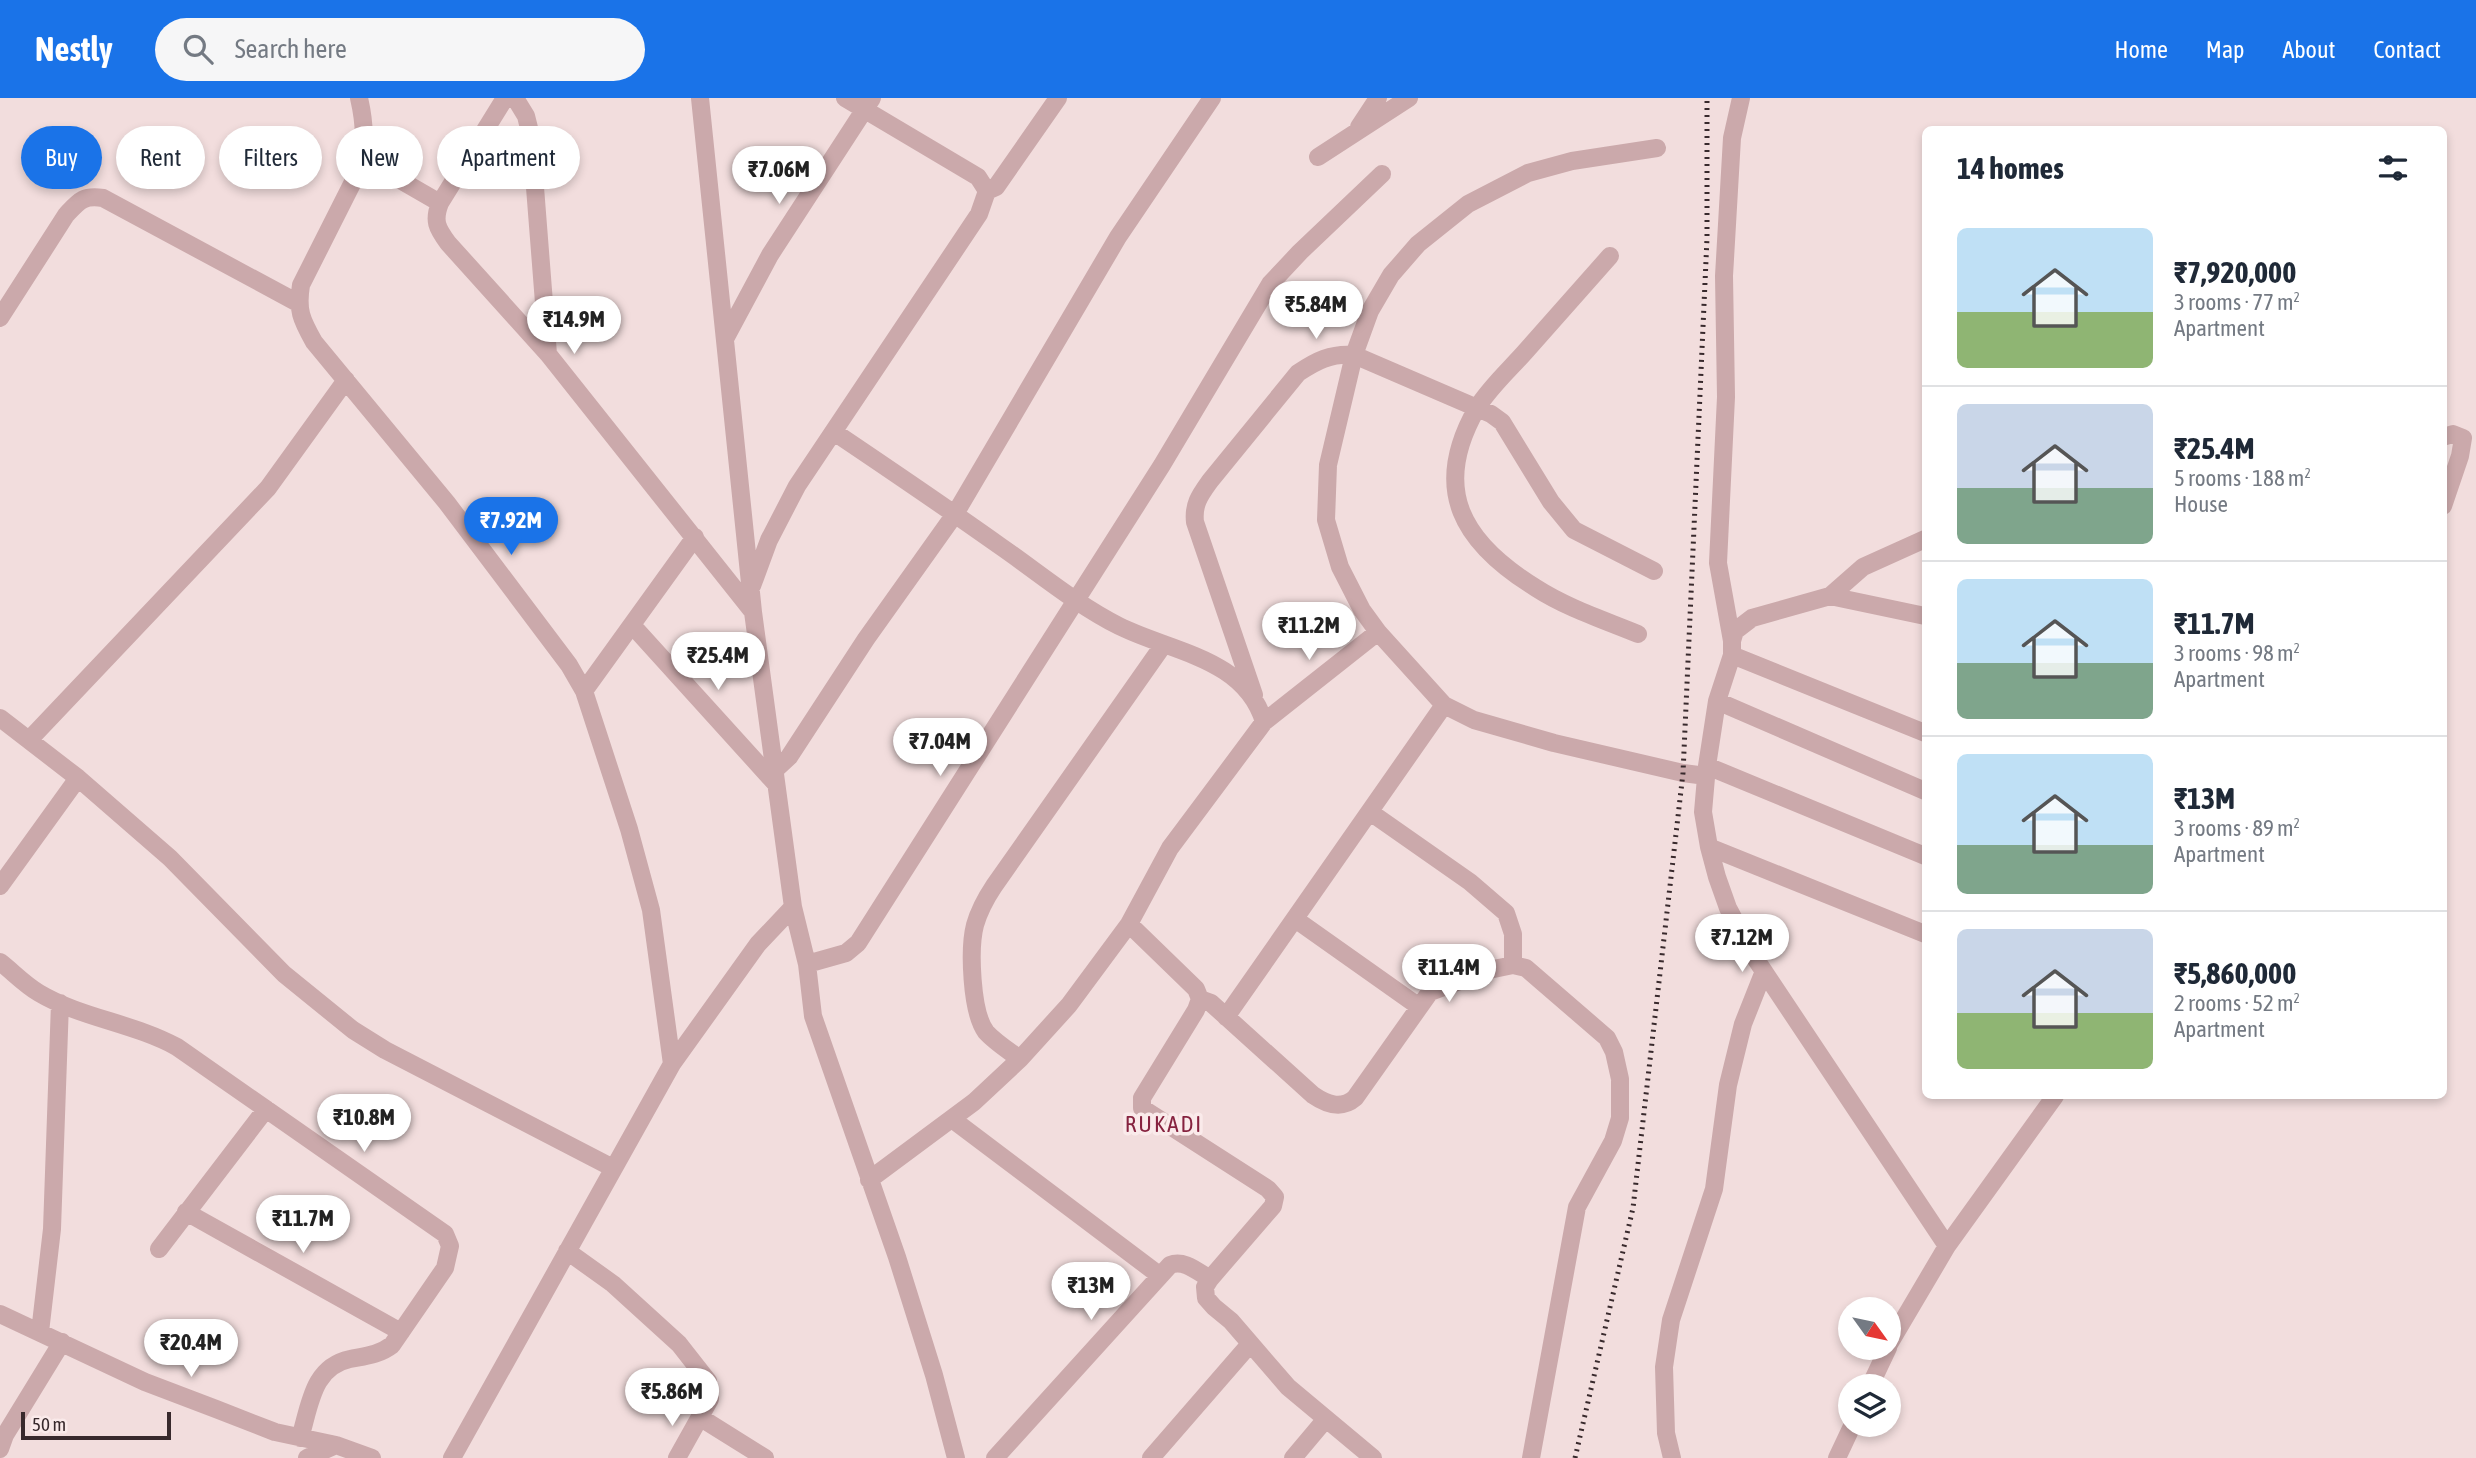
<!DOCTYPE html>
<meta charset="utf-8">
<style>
:root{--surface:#fff;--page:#f6f6f7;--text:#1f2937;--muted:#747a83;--line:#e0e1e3;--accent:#1a73e8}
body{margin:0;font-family:"Asap Condensed",sans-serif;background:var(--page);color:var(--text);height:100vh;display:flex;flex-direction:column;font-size:26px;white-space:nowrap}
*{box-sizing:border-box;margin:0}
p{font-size:23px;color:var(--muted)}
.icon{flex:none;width:38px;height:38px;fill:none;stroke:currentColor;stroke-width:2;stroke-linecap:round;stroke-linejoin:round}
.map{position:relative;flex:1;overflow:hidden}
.panel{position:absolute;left:1922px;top:28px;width:525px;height:973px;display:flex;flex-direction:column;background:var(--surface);border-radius:10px;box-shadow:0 4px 10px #0003}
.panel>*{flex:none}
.banner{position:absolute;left:21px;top:28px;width:665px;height:63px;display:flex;gap:14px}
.needle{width:46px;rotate:123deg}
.buttons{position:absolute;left:1838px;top:1199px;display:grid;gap:14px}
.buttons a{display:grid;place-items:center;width:63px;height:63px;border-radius:50%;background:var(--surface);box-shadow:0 4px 10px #0003;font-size:35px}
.scale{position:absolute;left:21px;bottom:18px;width:150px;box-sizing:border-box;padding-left:7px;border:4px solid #38292c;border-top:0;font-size:19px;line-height:24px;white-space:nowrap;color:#38292c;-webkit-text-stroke:5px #faeaea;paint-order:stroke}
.price{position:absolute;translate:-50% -60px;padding:0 16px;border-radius:24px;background:#fff;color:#222;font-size:23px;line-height:46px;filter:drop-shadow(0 2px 4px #0008)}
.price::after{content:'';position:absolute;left:50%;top:42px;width:21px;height:16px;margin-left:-10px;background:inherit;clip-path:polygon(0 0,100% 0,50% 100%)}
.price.active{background:var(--accent);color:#fff}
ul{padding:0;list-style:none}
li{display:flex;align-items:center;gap:21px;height:175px;padding:0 35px}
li+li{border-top:2px solid var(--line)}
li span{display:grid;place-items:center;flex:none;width:196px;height:140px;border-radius:10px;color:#555}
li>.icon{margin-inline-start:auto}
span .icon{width:84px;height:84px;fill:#fffc;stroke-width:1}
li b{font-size:30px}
h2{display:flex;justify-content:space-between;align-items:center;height:84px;padding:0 35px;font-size:30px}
.pill{padding:0 24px;border-radius:32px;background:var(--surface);box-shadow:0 4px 10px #0003;font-size:24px;line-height:63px}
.pill.active{background:var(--accent);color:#fff}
header{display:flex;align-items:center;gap:42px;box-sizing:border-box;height:98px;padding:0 35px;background:var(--accent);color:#fff}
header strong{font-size:33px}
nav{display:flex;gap:38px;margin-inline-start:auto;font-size:24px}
.search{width:490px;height:63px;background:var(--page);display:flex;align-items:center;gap:18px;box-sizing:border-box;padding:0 24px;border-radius:38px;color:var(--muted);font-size:26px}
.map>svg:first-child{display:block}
</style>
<header>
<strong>Nestly</strong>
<div class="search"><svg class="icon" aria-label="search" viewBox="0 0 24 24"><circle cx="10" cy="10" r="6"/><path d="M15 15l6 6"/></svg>Search here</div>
<nav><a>Home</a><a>Map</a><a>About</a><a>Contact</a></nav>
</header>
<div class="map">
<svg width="2476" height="1360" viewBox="0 0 2476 1360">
<rect width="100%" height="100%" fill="#f2dddd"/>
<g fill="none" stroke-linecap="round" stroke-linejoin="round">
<path stroke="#cba9ab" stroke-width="18" d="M 359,0 C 365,26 366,48 358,74 L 301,187 C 297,212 301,221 314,244 L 447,405 L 569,567 L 584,593 L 629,731 L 651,812 L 672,966
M 505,0 L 440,105 C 433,123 437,130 448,145 L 548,256 L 753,514
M 515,0 L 526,18 L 531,38 L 548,256
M 700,0 L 753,514 L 793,809 L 807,866 L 813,918 L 897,1159 L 934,1277 L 956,1360
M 1359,29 L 1378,0
M 1657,50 L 1572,63 L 1528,75 L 1468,106 L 1418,146 L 1391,177 L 1370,213 L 1354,257 L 1328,367 L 1326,422 L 1340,469 L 1362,512 L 1378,534 L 1444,607 L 1474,622 L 1554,645 L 1683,675 L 1706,678
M 1318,59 L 1409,0
M 362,60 L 440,105
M 987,93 L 996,89 L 1058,0
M 1610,158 C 1582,190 1553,222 1525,254 C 1510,271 1489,290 1477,310 C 1430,392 1463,445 1536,490 C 1567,510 1604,522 1638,536
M 0,220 L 66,117 C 79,103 83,97 103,100 L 298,205
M 725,241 L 770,157 L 872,0
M 834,334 C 889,371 945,409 1000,448 C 1039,475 1077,507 1119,528 C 1171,554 1245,560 1264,624 L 1170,750 L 1129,826 L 1069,907 L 1020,961 L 974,1004 L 869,1082
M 2443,339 L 2453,336 L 2463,340 L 2460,358 L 2443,408
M 1925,441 L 1863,469 L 1830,498 L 1752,520 L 1735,533 L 1732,543 L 1732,557 L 1717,603 L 1707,668 L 1703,714 L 1709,749 L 1717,779 L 1728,810 L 1753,857 L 1947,1148
M 752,488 L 769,442 L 797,388 L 979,116 L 987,93 L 978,79 L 845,0
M 1830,498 L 1925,518
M 632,527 L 776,686
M 1732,543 L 1718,465 L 1726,299 L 1724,178 L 1732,40 L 1741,0
M 1732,557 L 1925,635
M 584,593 L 695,439
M 1254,597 L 1195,424 C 1193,406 1200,397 1210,383 L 1298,275 C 1316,263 1331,255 1354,257 L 1491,316 L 1502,324 L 1551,404 L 1574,432 L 1654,473
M 1717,603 L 1925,693
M 0,620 L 78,680 L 170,760 L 284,876 L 353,932 L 385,952 L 613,1070
M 1264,624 L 1378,534
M 29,642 L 268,390 L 346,282
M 1707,668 L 1925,758
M 775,672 L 789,659 L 866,541 L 955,416 L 1118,139 L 1212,0
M 1370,714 L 1470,784 L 1506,815 L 1513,836 L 1513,867
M 1709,749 L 1925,836
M 0,788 L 78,680
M 1295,821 L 1418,908
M 1129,826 L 1196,891 L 1200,901 L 1196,912 L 1142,1000 L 1142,1010 L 1268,1091 L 1275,1099 L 1273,1108 L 1210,1181 L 1205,1189 L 1206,1200 L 1214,1209 L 1231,1223 L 1288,1289 L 1373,1360
M 0,864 C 13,874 25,887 39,895 C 81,920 133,925 177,949 L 445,1136 L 450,1148 L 445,1170 L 392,1247 C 379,1257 365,1258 350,1261 C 312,1269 310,1308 300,1340
M 807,866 L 846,855 L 858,845 L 1162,367 L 1270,186 L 1300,154 L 1382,76
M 1200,901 L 1211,905 L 1313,997 C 1326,1006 1341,1012 1355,1000 L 1430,894 L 1489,872 L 1513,867 L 1526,870 L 1607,940 L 1614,954 L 1620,981 L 1620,1020 L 1613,1043 L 1577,1109 L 1531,1360
M 1226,919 L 1444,607
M 1020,961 C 1009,953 995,944 986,934 C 971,914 969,850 975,827 C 979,813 986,800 994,788 L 1164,546
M 952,1021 L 1159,1177
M 186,1114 L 401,1234
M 159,1151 L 266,1011
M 567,1153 L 613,1186 L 679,1246 L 708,1283 L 710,1301 L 677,1360
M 0,1216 L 145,1284 L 216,1311 L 275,1334 L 336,1347 L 372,1360
M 40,1234 L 52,1131 L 60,905
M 1888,1248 L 1947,1148 L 2055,998
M 1870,1288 L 1888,1250
M 701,1320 L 765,1360
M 0,1351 L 5,1337 L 62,1244
M 307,1360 L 336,1347
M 452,1360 L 672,966 L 758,846 L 793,809
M 995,1360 L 1170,1167 C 1184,1161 1198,1174 1210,1181
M 1151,1360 L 1250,1246
M 1293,1360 L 1325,1322
M 1672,1360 L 1666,1335 L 1664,1269 L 1671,1222 L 1714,1091 L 1728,987 L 1743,926 L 1764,873
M 1837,1360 L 1853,1326"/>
<path stroke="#38292c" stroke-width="5" stroke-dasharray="2 5" stroke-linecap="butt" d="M 1575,1360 L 1633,1110 L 1683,675 L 1707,140 L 1707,0"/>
</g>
<g text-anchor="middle" stroke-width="7" stroke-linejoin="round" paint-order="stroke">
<g font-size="23" letter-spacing="2" fill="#86223f" stroke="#faeaea">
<text x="1164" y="1034">RUKADI</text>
</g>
</g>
</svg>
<div class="buttons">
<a><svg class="needle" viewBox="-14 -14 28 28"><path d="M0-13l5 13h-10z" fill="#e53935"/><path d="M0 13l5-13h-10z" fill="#747a83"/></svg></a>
<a><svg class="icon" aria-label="layers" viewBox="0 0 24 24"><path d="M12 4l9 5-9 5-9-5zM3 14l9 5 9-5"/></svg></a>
</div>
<div class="scale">50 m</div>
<b class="price" style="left:779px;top:108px">₹7.06M</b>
<b class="price" style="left:1316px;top:243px">₹5.84M</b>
<b class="price" style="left:574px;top:258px">₹14.9M</b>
<b class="price active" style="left:511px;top:459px">₹7.92M</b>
<b class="price" style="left:1309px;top:564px">₹11.2M</b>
<b class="price" style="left:718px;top:594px">₹25.4M</b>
<b class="price" style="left:940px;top:680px">₹7.04M</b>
<b class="price" style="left:1742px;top:876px">₹7.12M</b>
<b class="price" style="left:1449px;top:906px">₹11.4M</b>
<b class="price" style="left:364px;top:1056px">₹10.8M</b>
<b class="price" style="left:303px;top:1157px">₹11.7M</b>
<b class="price" style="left:1091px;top:1224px">₹13M</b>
<b class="price" style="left:191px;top:1281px">₹20.4M</b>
<b class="price" style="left:672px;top:1330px">₹5.86M</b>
<div class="banner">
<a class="pill active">Buy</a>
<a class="pill">Rent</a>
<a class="pill">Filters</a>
<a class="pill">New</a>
<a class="pill">Apartment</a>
</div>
<section class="panel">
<h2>14 homes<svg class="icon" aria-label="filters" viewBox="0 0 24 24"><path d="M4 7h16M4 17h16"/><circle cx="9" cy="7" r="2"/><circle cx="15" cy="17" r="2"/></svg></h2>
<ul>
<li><span style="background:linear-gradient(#bfe0f5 60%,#8fb573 0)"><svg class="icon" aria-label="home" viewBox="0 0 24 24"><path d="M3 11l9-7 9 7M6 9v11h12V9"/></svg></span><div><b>₹7,920,000</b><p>3 rooms · 77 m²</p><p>Apartment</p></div></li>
<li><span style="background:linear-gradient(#c9d6e8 60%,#7fa58c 0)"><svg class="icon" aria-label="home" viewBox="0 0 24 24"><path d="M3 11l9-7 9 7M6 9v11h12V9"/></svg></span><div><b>₹25.4M</b><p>5 rooms · 188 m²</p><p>House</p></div></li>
<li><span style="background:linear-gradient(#bfe0f5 60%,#7fa58c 0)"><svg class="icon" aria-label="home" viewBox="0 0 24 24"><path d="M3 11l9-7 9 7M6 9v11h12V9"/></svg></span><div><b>₹11.7M</b><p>3 rooms · 98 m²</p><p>Apartment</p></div></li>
<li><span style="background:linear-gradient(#bfe0f5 65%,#7fa58c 0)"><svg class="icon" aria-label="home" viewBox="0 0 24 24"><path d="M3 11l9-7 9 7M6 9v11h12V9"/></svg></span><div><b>₹13M</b><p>3 rooms · 89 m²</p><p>Apartment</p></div></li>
<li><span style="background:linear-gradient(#c9d6e8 60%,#8fb573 0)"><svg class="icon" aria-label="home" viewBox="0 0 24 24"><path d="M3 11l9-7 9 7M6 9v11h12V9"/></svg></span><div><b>₹5,860,000</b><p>2 rooms · 52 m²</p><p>Apartment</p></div></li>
</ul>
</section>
</div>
